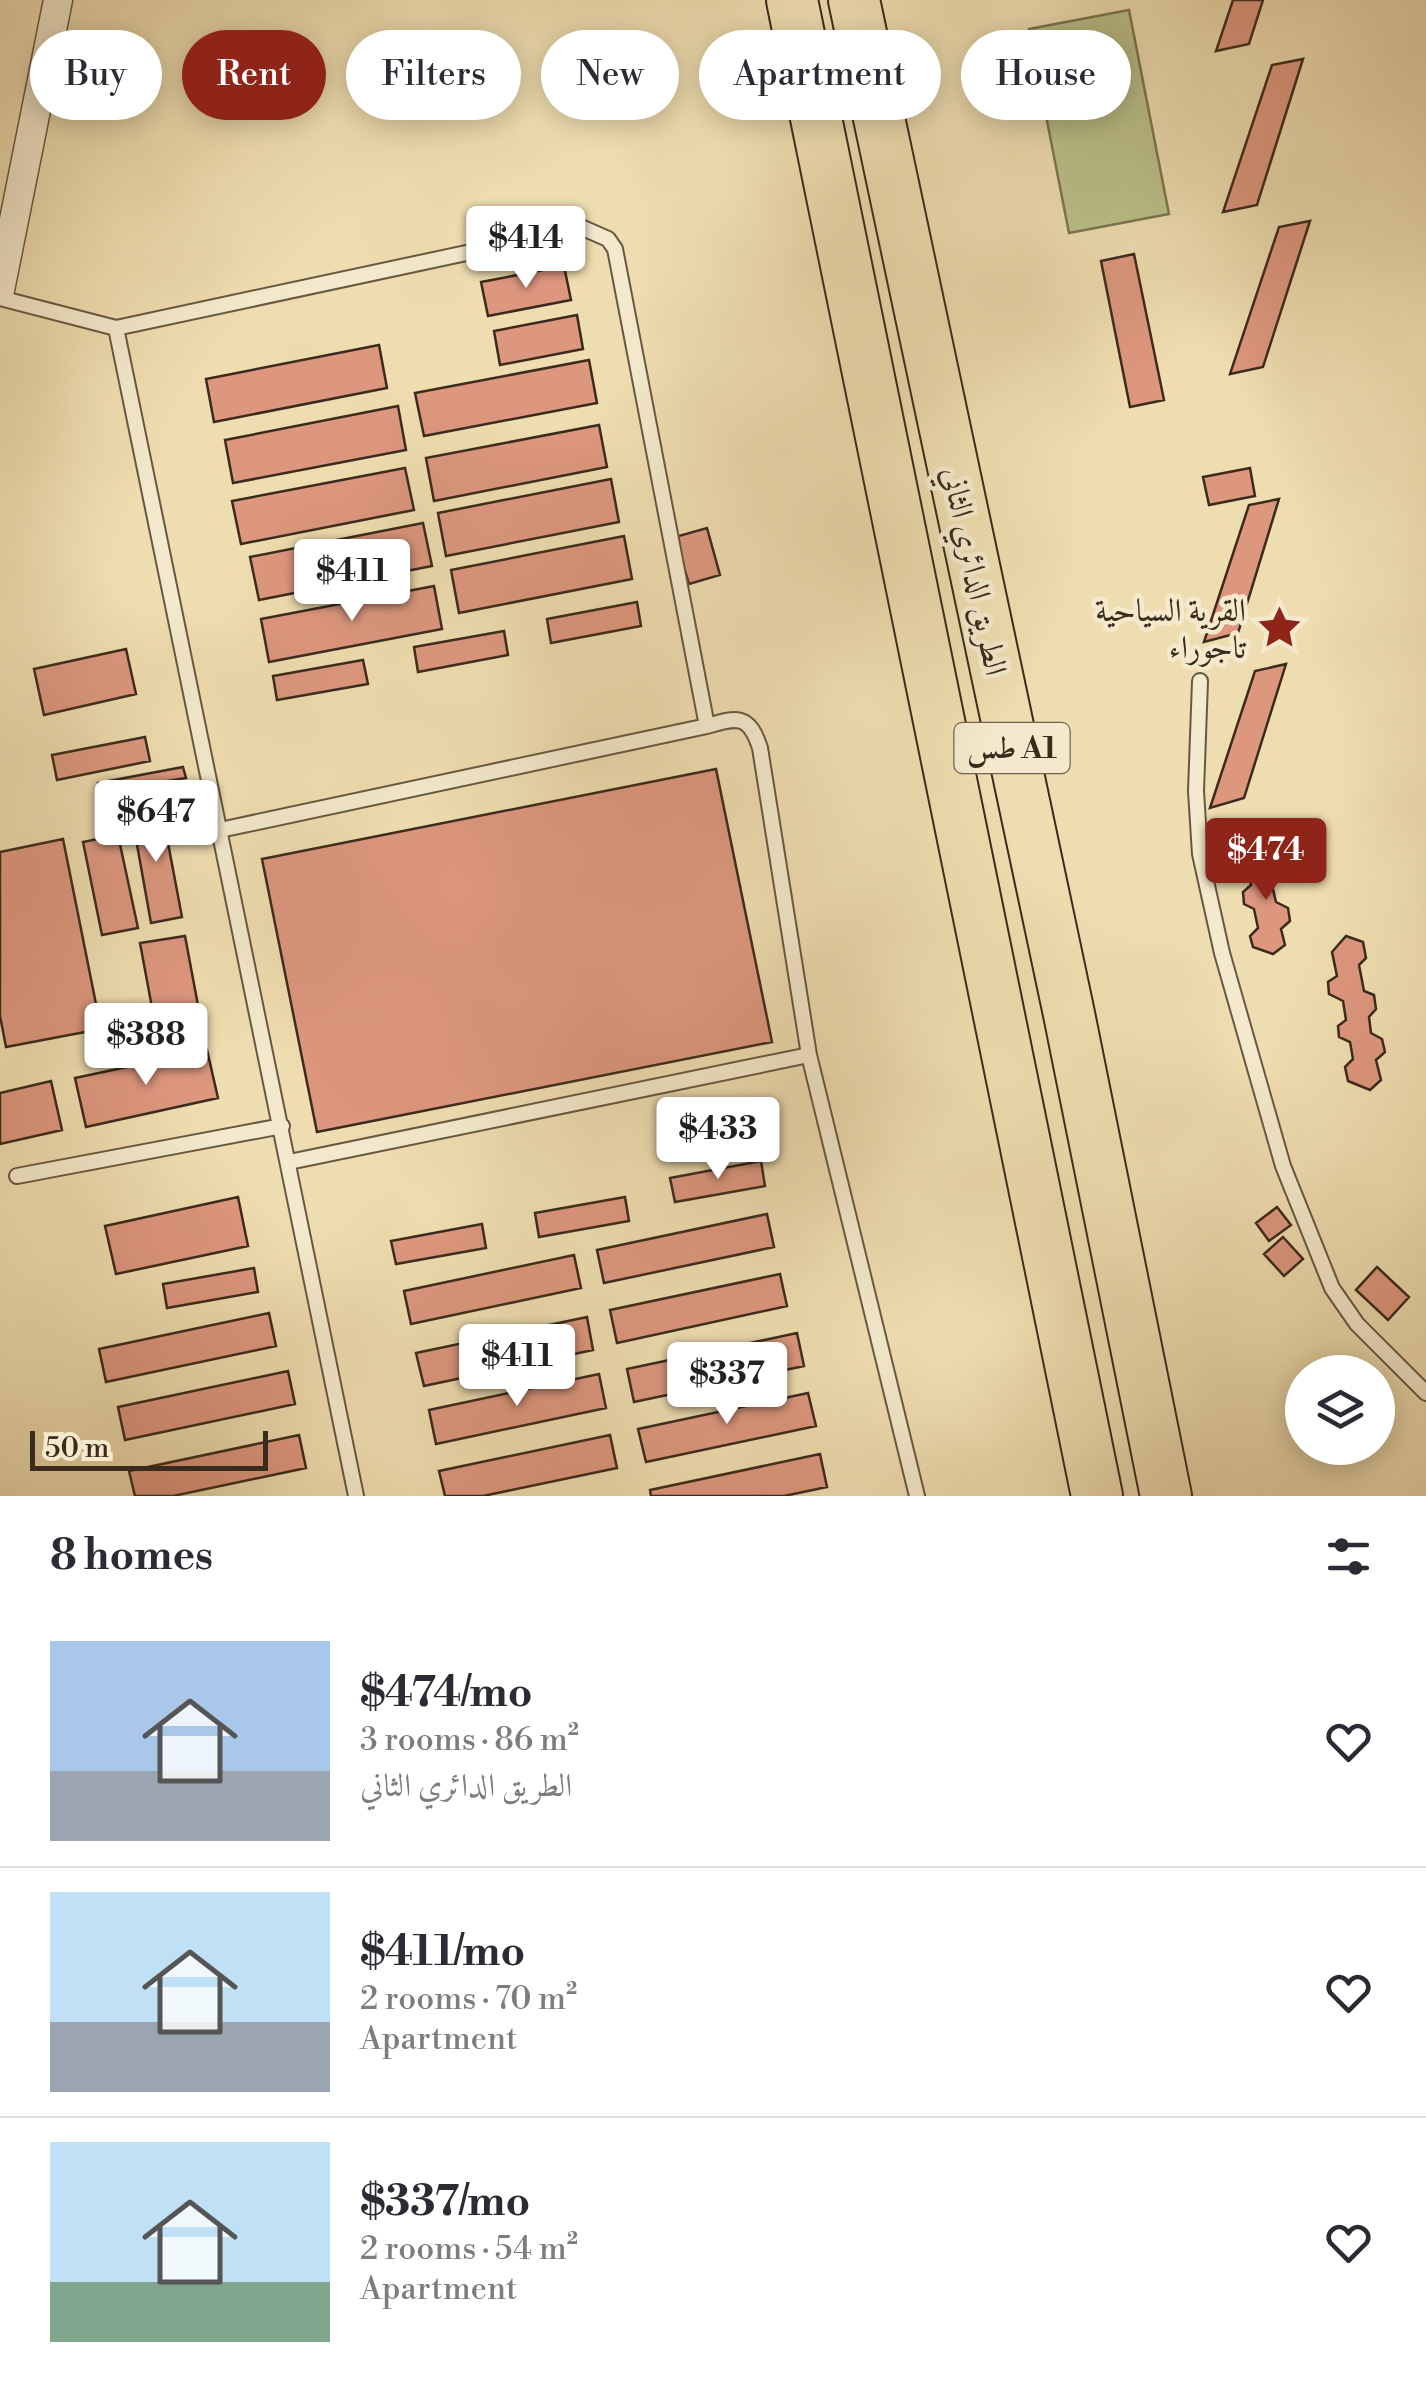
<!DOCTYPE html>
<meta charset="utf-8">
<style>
:root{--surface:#fff;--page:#f2f2f3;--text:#2b2b33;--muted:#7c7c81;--line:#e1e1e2;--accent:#8f2418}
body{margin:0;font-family:"Libre Bodoni",Amiri,serif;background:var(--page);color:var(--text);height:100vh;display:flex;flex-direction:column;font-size:38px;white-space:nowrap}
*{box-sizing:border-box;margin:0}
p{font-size:32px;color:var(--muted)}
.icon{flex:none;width:55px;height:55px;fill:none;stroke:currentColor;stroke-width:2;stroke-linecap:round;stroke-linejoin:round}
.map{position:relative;height:1496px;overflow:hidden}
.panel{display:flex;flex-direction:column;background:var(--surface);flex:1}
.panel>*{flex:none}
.top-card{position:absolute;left:30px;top:30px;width:1368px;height:90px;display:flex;gap:20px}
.tools{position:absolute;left:1285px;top:1355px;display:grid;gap:20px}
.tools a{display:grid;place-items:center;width:110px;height:110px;border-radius:50%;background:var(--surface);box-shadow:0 5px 25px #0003;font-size:50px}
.scale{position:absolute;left:30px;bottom:25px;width:238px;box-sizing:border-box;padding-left:10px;border:5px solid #3b2b1c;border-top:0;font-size:28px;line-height:35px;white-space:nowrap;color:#3b2b1c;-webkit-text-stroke:8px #f4e9cc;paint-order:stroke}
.price{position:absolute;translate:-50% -85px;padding:0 22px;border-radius:10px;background:#fff;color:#222;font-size:32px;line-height:65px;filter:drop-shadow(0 2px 5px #0008)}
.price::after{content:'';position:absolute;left:50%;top:60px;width:30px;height:22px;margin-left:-15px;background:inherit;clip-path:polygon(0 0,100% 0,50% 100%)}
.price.selected{background:var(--accent);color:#fff}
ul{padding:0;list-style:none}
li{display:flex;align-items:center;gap:30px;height:250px;padding:0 50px}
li+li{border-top:2px solid var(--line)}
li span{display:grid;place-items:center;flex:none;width:280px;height:200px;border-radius:0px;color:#555}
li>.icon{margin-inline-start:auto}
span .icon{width:120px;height:120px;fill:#fffc;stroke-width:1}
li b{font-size:42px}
h2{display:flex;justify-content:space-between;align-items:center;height:120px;padding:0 50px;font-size:42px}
.pill{padding:0 35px;border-radius:45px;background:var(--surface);box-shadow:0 5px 25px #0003;font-size:35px;line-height:90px}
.pill.selected{background:var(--accent);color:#fff}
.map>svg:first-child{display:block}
</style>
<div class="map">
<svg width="1426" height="1496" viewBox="0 0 1426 1496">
<rect width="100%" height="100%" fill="#eeddb0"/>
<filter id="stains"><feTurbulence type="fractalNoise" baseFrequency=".002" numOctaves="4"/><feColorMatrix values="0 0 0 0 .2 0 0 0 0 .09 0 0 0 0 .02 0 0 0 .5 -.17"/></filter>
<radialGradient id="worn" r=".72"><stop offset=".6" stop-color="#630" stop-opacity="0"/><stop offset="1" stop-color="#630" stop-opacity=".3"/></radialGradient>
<path fill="#bbc089" stroke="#7b7652" stroke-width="2.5" d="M 1129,10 L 1169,214 L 1069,233 L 1029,29 Z"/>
<path fill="#dd977f" stroke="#3b2b1c" stroke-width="2.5" d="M 1233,0 L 1263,0 L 1249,44 L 1216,51 Z
M 1303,59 L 1257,205 L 1223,212 L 1272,65 Z
M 1310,221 L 1263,367 L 1230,374 L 1279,227 Z
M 1134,254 L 1164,400 L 1130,407 L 1101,261 Z
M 564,266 L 571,300 L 488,316 L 481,282 Z
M 577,315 L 583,349 L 500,365 L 494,331 Z
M 379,345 L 387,388 L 214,422 L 206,379 Z
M 589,360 L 597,403 L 424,436 L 415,393 Z
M 398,406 L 406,450 L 233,483 L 225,440 Z
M 599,425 L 607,467 L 434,501 L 426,458 Z
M 405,468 L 414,510 L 241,544 L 232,501 Z
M 1250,468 L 1255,496 L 1209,505 L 1203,477 Z
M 611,479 L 619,522 L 446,556 L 438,513 Z
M 1279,499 L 1238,633 L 1204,642 L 1249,505 Z
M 423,523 L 432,566 L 259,600 L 250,557 Z
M 707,528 L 720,575 L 689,584 L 675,537 Z
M 624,536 L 632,579 L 459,613 L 451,570 Z
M 434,586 L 442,629 L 269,662 L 261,619 Z
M 637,602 L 641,626 L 551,643 L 547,619 Z
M 504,631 L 508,655 L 418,672 L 414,647 Z
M 126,649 L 136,694 L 44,715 L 34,669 Z
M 363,660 L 368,684 L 277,700 L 273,676 Z
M 1286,664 L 1244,798 L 1210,808 L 1255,671 Z
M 145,737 L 150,761 L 57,780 L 52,755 Z
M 183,767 L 186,778 L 155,783 L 158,793 L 102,804 L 98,783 Z
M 716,769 L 772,1042 L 317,1132 L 262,859 Z
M 161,806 L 182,917 L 151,923 L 131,811 Z
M 118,835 L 138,928 L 102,935 L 83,842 Z
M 63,839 L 101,1029 L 6,1047 L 0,1016 L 0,852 Z
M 1263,847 L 1277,854 L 1280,867 L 1270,877 L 1276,902 L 1288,908 L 1290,921 L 1281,929 L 1285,945 L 1273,954 L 1253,947 L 1250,936 L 1258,928 L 1254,909 L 1244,904 L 1243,892 L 1251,885 L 1247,864 Z
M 185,936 L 203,1032 L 158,1040 L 140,943 Z
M 1346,936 L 1363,942 L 1366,958 L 1359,965 L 1364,991 L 1374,995 L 1376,1009 L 1369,1017 L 1371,1033 L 1382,1039 L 1385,1052 L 1376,1060 L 1381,1080 L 1370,1090 L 1348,1081 L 1345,1067 L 1353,1059 L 1350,1042 L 1339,1037 L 1338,1026 L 1346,1020 L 1343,1001 L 1329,994 L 1328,982 L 1337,976 L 1332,952 Z
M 207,1050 L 218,1098 L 86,1127 L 75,1078 Z
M 51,1081 L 62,1130 L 0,1144 L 0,1093 Z
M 761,1161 L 765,1186 L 675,1202 L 670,1178 Z
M 238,1197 L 248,1246 L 116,1274 L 105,1226 Z
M 625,1197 L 629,1221 L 539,1237 L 535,1213 Z
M 1277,1207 L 1291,1225 L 1269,1241 L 1256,1223 Z
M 767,1214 L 774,1247 L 604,1283 L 597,1250 Z
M 482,1224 L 486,1248 L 396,1264 L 391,1241 Z
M 1283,1237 L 1303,1259 L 1284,1276 L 1264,1254 Z
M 574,1255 L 581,1288 L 411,1324 L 404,1291 Z
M 1377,1267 L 1409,1297 L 1388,1320 L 1356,1290 Z
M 254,1268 L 258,1292 L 167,1308 L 163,1284 Z
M 780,1274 L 787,1306 L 617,1343 L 610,1310 Z
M 269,1313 L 276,1346 L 106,1382 L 99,1349 Z
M 587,1317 L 593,1350 L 424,1386 L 416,1353 Z
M 797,1333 L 804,1366 L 634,1402 L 627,1369 Z
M 288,1371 L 295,1404 L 125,1440 L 118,1407 Z
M 599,1374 L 606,1408 L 436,1444 L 429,1410 Z
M 808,1393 L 816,1426 L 646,1462 L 638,1429 Z
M 299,1435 L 306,1468 L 173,1496 L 135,1496 L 129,1471 Z
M 610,1435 L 617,1468 L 483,1496 L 445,1496 L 439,1471 Z
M 820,1454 L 827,1487 L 784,1496 L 651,1496 L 650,1490 Z"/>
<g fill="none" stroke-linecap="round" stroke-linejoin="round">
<defs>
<path id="lane" d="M 0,298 L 116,328 L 583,228 L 608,239 L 615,249 L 707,726 L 220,830
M 116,328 L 356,1496
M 1200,681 L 1196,791 L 1200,854 L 1222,953 L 1283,1166 L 1332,1288 L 1357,1324 L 1426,1393
M 707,726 C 737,717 749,714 760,748 L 809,1055 L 917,1496
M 289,1162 L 809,1055
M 17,1176 L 282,1126"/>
<path id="street" d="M 0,290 L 58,0"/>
<path id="highway" d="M 792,0 L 1097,1496
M 854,0 L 1069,1014 L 1166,1496"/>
</defs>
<use href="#lane" stroke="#685841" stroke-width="18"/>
<use href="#street" stroke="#685841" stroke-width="31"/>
<use href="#highway" stroke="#3b2b1c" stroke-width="54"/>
<use href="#lane" stroke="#f4e9cc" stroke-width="14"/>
<use href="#street" stroke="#f4e9cc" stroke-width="28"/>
<use href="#highway" stroke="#eeddb0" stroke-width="50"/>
</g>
<defs>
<symbol id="sight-bare" viewBox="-9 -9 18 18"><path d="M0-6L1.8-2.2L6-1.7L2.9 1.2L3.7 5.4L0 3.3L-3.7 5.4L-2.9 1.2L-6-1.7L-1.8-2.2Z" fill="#8f2418" stroke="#f4e9cc" stroke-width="2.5" paint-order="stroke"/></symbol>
</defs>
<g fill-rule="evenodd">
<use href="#sight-bare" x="1248" y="596" width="63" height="63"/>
</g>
<g text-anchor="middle" stroke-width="9" stroke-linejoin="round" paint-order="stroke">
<rect fill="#f4e9cc" stroke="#726451" stroke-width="2.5" x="954.5" y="723" width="115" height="50" rx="8"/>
<g font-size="30" font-weight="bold" fill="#3b2b1c">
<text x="1012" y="758">طس A1</text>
</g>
<g font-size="32" fill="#3b2b1c" stroke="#f4e9cc">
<text transform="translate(975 571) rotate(78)" y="11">الطريق الدائري الثاني</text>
</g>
<g font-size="32" fill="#3b2b1c" stroke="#f4e9cc" text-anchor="end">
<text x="1246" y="621">القرية السياحية<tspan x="1246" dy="37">تاجوراء</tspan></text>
</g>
</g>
<rect width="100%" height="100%" filter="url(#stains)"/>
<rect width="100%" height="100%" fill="url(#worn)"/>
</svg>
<div class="tools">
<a><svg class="icon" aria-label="layers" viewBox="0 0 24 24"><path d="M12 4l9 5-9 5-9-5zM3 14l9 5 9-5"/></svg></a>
</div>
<div class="scale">50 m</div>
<b class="price" style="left:526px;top:291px">$414</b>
<b class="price" style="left:352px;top:624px">$411</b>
<b class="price" style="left:156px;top:865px">$647</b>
<b class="price selected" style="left:1266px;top:903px">$474</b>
<b class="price" style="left:146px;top:1088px">$388</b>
<b class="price" style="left:718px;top:1182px">$433</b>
<b class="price" style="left:517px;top:1409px">$411</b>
<b class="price" style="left:727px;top:1427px">$337</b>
<div class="top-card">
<a class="pill">Buy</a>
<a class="pill selected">Rent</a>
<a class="pill">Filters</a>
<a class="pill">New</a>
<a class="pill">Apartment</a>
<a class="pill">House</a>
</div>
</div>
<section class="panel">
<h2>8 homes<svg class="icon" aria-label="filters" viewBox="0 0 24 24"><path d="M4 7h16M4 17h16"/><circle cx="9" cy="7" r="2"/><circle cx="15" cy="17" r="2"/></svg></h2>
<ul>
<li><span style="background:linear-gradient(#a9c7e8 65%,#9aa5b1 0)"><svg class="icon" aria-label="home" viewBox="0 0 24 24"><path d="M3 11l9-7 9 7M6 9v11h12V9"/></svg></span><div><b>$474/mo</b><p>3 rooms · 86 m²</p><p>الطريق الدائري الثاني</p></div><svg class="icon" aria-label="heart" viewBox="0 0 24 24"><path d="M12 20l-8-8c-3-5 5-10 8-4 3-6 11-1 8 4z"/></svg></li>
<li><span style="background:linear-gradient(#bfe0f5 65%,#9aa5b1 0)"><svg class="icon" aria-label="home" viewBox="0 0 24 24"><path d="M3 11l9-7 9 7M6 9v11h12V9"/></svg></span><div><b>$411/mo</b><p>2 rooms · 70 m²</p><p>Apartment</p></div><svg class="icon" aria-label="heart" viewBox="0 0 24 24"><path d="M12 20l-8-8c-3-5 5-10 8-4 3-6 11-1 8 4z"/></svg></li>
<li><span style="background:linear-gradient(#bfe0f5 70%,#7fa58c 0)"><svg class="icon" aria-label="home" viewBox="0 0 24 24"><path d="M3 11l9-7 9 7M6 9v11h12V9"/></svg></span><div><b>$337/mo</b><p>2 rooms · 54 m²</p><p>Apartment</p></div><svg class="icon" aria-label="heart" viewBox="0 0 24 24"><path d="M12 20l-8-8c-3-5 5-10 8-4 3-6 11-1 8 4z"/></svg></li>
</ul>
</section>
